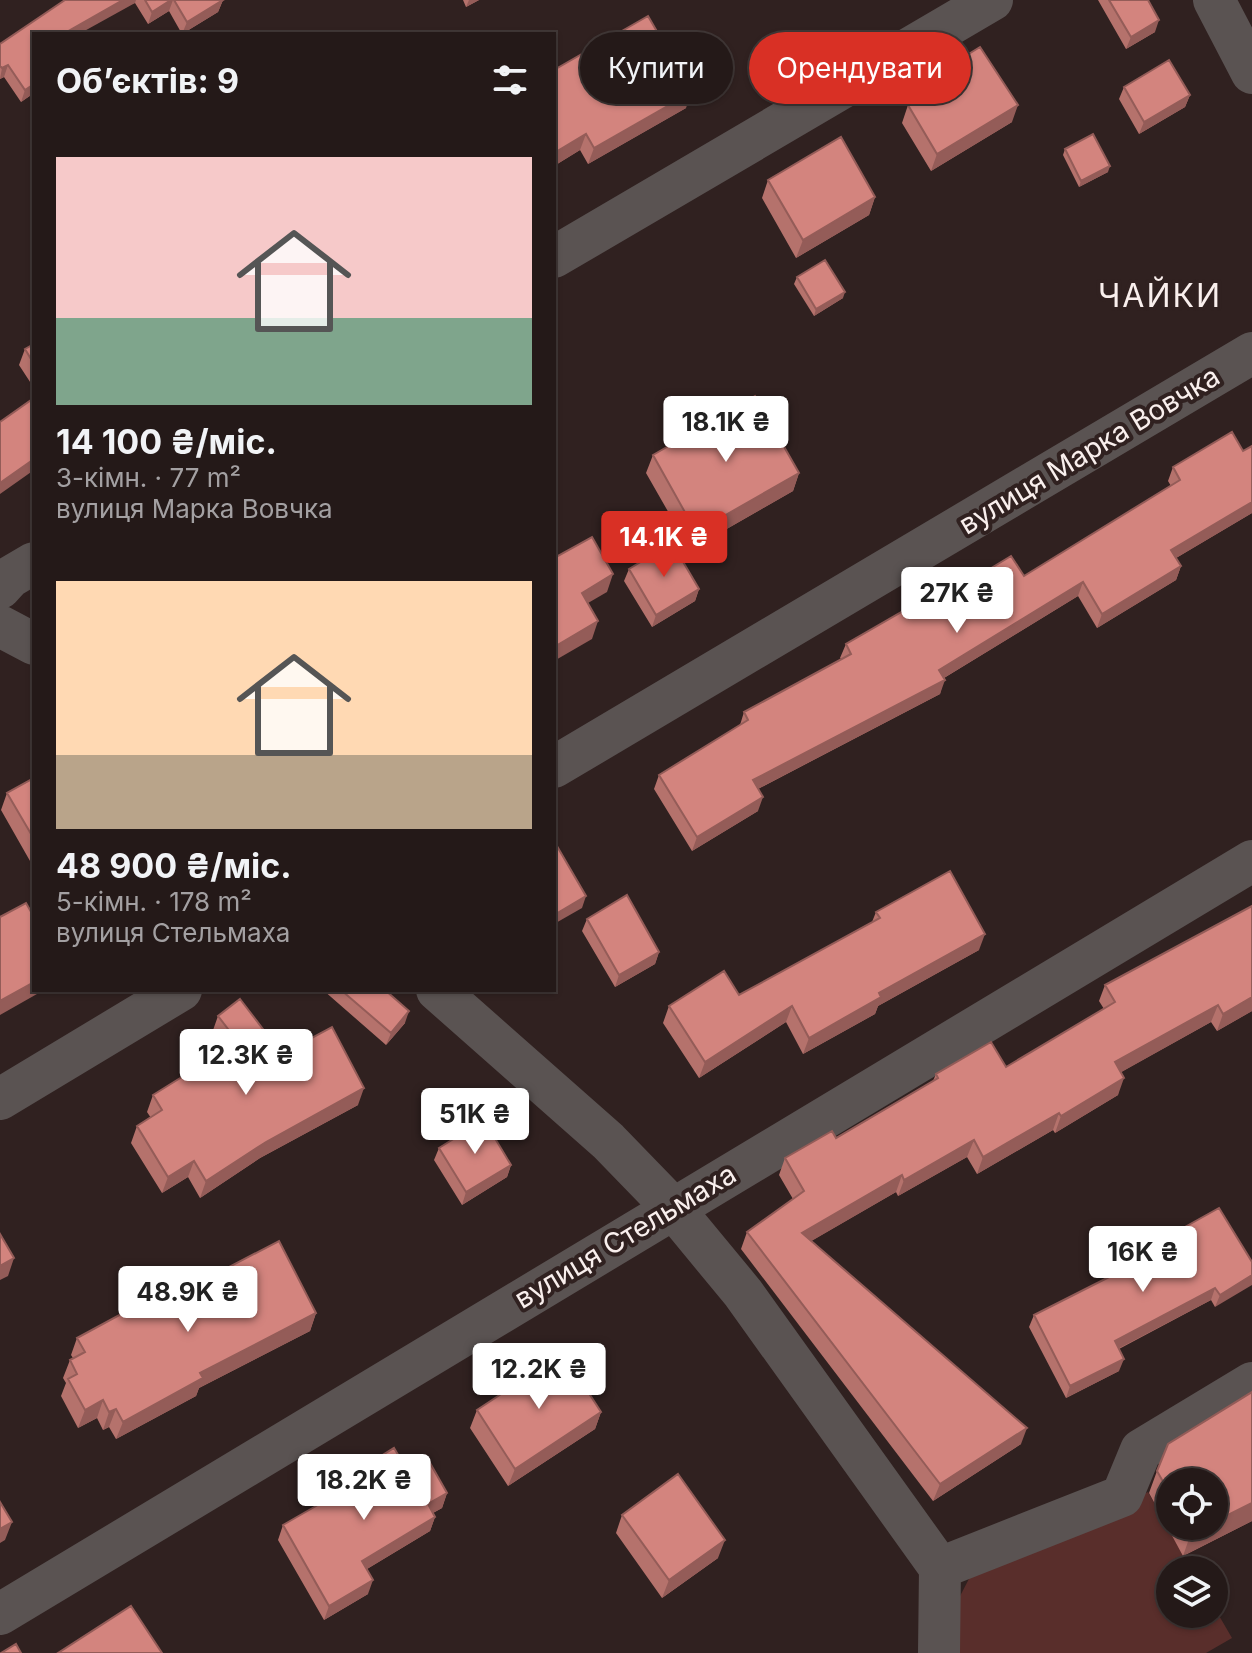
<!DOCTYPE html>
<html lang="uk">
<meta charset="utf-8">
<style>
:root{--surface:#241918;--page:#2c2221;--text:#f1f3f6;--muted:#a3a0a2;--line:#413837;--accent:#d93025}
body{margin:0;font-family:Inter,sans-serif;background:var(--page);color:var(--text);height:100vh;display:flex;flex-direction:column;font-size:30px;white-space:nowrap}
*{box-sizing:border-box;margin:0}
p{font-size:26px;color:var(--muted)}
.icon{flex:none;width:44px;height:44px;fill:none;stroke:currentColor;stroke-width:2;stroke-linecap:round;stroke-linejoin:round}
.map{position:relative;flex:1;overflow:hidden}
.side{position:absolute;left:32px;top:32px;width:524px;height:960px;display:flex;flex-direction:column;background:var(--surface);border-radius:0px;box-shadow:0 2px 6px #0004,0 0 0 2px var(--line)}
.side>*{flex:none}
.guide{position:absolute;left:580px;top:32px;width:552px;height:72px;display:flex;gap:16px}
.buttons{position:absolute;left:1156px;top:1468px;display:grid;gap:16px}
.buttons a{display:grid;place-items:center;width:72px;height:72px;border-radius:50%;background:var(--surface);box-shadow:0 2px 6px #0004,0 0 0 2px var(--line);font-size:40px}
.price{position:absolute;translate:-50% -68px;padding:0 18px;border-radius:8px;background:#fff;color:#222;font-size:26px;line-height:52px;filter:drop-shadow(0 2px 4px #0008)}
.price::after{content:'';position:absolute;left:50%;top:48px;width:24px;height:18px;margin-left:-12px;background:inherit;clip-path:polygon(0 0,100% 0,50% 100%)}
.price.active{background:var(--accent);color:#fff}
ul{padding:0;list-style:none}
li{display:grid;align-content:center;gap:16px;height:424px;padding:0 24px}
li span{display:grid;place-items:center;height:248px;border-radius:0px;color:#555}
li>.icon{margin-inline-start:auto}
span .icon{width:144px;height:144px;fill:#fffc;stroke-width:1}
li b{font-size:34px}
h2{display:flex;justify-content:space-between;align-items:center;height:96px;padding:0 24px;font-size:34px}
.tag{padding:0 28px;border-radius:36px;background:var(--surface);box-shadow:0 2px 6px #0004,0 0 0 2px var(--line);font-size:28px;line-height:72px}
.tag.active{background:var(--accent);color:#fff}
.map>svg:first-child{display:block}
</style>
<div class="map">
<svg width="1252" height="1653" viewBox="0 0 1252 1653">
<rect width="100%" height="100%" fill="#302120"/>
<path fill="#592e2b" d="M 1148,1492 L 1192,1570 L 1170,1570 L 1170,1614 L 1214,1614 L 1214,1607 L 1232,1638 L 1206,1653 L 960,1653 L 958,1600 L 972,1573 Z"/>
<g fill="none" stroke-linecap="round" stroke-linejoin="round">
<path stroke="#5a5352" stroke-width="42" d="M 1214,0 L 1252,73
M 554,257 L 992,0
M 0,588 L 10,577 L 34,563
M 0,626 L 34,644
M 554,767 L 1252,353
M 437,990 L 608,1141 L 672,1207 L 743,1293 L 940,1568 L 939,1653
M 0,1099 L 181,990
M 940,1568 L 1122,1496 L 1141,1450 L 1252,1383
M 0,1614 L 1252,861"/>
</g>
<path fill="#b5726c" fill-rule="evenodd" d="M 65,0 L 223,0 L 218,12 L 182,34 L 169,11 L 148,24 L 135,3 L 34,34 L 34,93 L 21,102 L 4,77 L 0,79 L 0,44 Z
M 463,0 L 479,0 L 466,7 Z
M 1098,0 L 1148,0 L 1155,32 L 1126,49 Z
M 554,70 L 686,108 L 588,164 L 580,150 L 554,166 Z
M 933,76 L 1012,122 L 931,171 L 902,123 L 908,105 L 927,94 Z
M 1124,87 L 1190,95 L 1185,107 L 1139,134 L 1119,99 Z
M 1065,149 L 1108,172 L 1079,187 L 1063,155 Z
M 768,180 L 875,197 L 869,215 L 796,258 L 762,198 Z
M 797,277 L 843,298 L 814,316 L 794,284 Z
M 34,344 L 34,388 L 19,365 L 25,349 Z
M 1252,446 L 1252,513 L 1176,558 L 1181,566 L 1176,580 L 1097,628 L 1078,596 L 944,678 L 940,694 L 758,789 L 758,811 L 692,851 L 654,789 L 659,775 L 740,725 L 744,712 L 841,659 L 840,658 L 846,644 L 909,618 L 1024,576 L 1171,486 L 1168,481 L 1173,467 L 1243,451 Z
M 653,455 L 799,473 L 793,491 L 690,550 L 646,473 Z
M 629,569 L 699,589 L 695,601 L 652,627 L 624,581 Z
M 34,778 L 34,868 L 1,810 L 7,793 Z
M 876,912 L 979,950 L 878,1006 L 875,1014 L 803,1054 L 786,1022 L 699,1078 L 663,1023 L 669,1006 L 739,995 L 872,922 Z
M 587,919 L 659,952 L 655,964 L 615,987 L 582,931 Z
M 1105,985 L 1252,1011 L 1217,1031 L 1211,1022 L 1121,1072 L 1118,1095 L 1055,1133 L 1053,1130 L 977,1174 L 967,1157 L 898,1196 L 896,1192 L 811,1241 L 1021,1444 L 933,1501 L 741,1249 L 747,1232 L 793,1199 L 779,1175 L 785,1158 L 836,1138 L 933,1081 L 936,1074 L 1006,1067 L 1104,1009 L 1099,1001 Z
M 323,990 L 385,990 L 405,1023 L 386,1045 Z
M 218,1016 L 282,1054 L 358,1105 L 260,1158 L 200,1198 L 188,1177 L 162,1193 L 131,1143 L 137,1126 L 151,1118 L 147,1112 L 153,1095 L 225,1050 L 212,1033 Z
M 439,1148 L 511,1165 L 507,1177 L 462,1205 L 434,1160 Z
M 1252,1262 L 1215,1307 L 1211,1300 L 1119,1349 L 1119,1371 L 1066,1398 L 1029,1327 L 1034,1315 L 1112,1276 L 1115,1266 Z
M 162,1302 L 316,1313 L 310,1331 L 199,1388 L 196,1396 L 116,1439 L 109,1427 L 103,1430 L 97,1418 L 78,1428 L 61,1396 L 66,1383 L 63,1378 L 70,1360 L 73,1358 L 71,1355 L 77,1338 Z
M 1252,1392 L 1252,1521 L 1183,1556 L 1149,1493 L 1157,1471 ZM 1170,1482 L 1214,1526 L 1170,1526 Z
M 477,1410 L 601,1412 L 595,1429 L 508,1486 L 470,1428 Z
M 406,1468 L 447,1493 L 442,1508 L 433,1513 L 435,1517 L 430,1531 L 367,1569 L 368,1594 L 324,1620 L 278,1540 L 283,1525 L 338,1493 L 344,1479 Z
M 622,1515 L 718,1558 L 662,1598 L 616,1533 Z"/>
<path fill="#945c58" d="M 123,0 L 136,0 L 135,3 L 79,34 L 63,34 Z
M 171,0 L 173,0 L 169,11 L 148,24 L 152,12 Z
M 223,0 L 218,12 L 182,34 L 187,22 Z
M 469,0 L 479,0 L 466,7 Z
M 1159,20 L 1155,32 L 1126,49 L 1131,37 Z
M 8,65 L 4,77 L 0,79 L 2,68 Z
M 34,84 L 34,93 L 21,102 L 25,90 Z
M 692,92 L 686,108 L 588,164 L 594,148 Z
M 1190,95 L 1185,107 L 1139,134 L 1144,122 Z
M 1018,105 L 1012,122 L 931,171 L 937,154 Z
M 586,134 L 580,150 L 554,166 L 554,153 Z
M 1110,166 L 1108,172 L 1079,187 L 1081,181 Z
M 875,197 L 869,215 L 796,258 L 803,240 Z
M 845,292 L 843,298 L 814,316 L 816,309 Z
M 34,459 L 34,470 L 0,494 L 0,483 Z
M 799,473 L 793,491 L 690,550 L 696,532 Z
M 1252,502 L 1252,513 L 1166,564 L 1171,550 Z
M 1181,566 L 1176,580 L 1097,628 L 1102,614 Z
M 613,574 L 607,592 L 576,610 L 582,593 Z
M 1083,582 L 1078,596 L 934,684 L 939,670 Z
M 699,589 L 695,601 L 652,627 L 656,615 Z
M 598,621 L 592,639 L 554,661 L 554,647 Z
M 945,680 L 940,694 L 748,794 L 753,780 Z
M 763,797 L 758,811 L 692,851 L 697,837 Z
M 586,896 L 582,908 L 554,924 L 554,915 Z
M 985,934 L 979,950 L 878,1006 L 875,1014 L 803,1054 L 809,1038 L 879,993 Z
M 659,952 L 655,964 L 615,987 L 619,975 Z
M 34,982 L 34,990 L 44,990 L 0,1015 L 0,1001 Z
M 1252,997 L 1252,1011 L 1217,1031 L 1223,1014 Z
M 1218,1005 L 1211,1022 L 1109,1079 L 1115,1062 Z
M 792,1006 L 786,1022 L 699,1078 L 705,1062 Z
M 409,1011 L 405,1023 L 386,1045 L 391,1033 Z
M 1124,1078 L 1118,1095 L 1055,1133 L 1061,1116 Z
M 364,1088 L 358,1105 L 260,1158 L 200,1198 L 206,1181 L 266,1142 Z
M 1059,1113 L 1053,1130 L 977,1174 L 983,1157 Z
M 974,1140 L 967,1157 L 898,1196 L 904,1180 Z
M 194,1161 L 188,1177 L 162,1193 L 168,1177 Z
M 511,1165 L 507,1177 L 462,1205 L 466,1192 Z
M 902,1175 L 896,1192 L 796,1250 L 802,1233 Z
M 14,1258 L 8,1276 L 0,1280 L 0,1266 Z
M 1252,1275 L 1252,1285 L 1215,1307 L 1220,1295 Z
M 1215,1288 L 1211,1300 L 1110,1353 L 1115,1341 Z
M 316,1313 L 310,1331 L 199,1388 L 196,1396 L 116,1439 L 123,1422 L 200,1373 Z
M 1124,1359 L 1119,1371 L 1066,1398 L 1070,1386 Z
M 103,1400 L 97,1418 L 78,1428 L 85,1410 Z
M 116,1409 L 109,1427 L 103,1430 L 109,1412 Z
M 601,1412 L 595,1429 L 508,1486 L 515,1469 Z
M 1027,1428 L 1021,1444 L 933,1501 L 940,1484 Z
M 447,1493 L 442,1508 L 422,1519 L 428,1504 Z
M 1252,1503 L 1252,1521 L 1183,1556 L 1191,1533 L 1206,1526 L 1214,1526 L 1214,1522 Z
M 435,1517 L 430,1531 L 357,1575 L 362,1561 Z
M 12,1522 L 5,1540 L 0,1543 L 0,1529 Z
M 725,1540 L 718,1558 L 662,1598 L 669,1580 Z
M 373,1580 L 368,1594 L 324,1620 L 329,1606 Z"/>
<path fill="#d3847e" stroke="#945c58" stroke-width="2" d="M 65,0 L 123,0 L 63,34 L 34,34 L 34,84 L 25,90 L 8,65 L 2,68 L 0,66 L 0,44 Z
M 145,0 L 171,0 L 152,12 Z
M 174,0 L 223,0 L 187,22 Z
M 1109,0 L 1148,0 L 1159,20 L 1131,37 Z
M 648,16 L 692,92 L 594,148 L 586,134 L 554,153 L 554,81 L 555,80 L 554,78 L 554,70 Z
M 980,47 L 1018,105 L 937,154 L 908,105 L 940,86 L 933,76 Z
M 1169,60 L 1190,95 L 1144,122 L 1124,87 Z
M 1093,134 L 1110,166 L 1081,181 L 1065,149 Z
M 841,137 L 875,197 L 803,240 L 768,180 Z
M 825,260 L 845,292 L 816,309 L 797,277 Z
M 34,344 L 34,364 L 25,349 Z
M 755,396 L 799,473 L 696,532 L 653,455 Z
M 34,398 L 34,459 L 0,483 L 0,422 Z
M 1232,432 L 1243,451 L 1252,446 L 1252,502 L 1171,550 L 1181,566 L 1102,614 L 1083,582 L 939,670 L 945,680 L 753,780 L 763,797 L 697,837 L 659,775 L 748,720 L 744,712 L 851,654 L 846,644 L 905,610 L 909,618 L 1011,556 L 1024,576 L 1180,480 L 1173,467 Z
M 592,537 L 613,574 L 582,593 L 598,621 L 554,647 L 554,558 Z
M 672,543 L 699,589 L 656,615 L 629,569 Z
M 34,778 L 34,839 L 7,793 Z
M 554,841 L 586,896 L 554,915 Z
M 950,871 L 985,934 L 879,993 L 881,997 L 809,1038 L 792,1006 L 705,1062 L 669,1006 L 724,971 L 739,995 L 880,918 L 876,912 Z
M 627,895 L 659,952 L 619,975 L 587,919 Z
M 26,903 L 34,917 L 34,982 L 0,1001 L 0,917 Z
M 1252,906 L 1252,997 L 1223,1014 L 1218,1005 L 1115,1062 L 1124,1078 L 1061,1116 L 1059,1113 L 983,1157 L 974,1140 L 904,1180 L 902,1175 L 802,1233 L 1027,1428 L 940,1484 L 747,1232 L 804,1191 L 785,1158 L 832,1131 L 836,1138 L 938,1078 L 936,1074 L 991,1042 L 1006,1067 L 1115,1002 L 1105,985 Z
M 341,990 L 385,990 L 409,1011 L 391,1033 Z
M 240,999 L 282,1054 L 332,1027 L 364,1088 L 266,1142 L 206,1181 L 194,1161 L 168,1177 L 137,1126 L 162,1110 L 153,1095 L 238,1042 L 218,1016 Z
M 484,1120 L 511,1165 L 466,1192 L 439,1148 Z
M 1219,1208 L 1252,1262 L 1252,1275 L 1220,1295 L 1215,1288 L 1115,1341 L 1124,1359 L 1070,1386 L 1034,1315 L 1119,1272 L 1115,1266 Z
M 0,1234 L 14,1258 L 0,1266 Z
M 279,1241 L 316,1313 L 200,1373 L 203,1378 L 123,1422 L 116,1409 L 109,1412 L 103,1400 L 85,1410 L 68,1379 L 77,1374 L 70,1360 L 85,1352 L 77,1338 L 158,1294 L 162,1302 Z
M 563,1353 L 601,1412 L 515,1469 L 477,1410 Z
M 1252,1392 L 1252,1503 L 1214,1522 L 1214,1482 L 1170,1482 L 1170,1494 L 1157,1471 L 1168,1444 Z
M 394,1448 L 406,1468 L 426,1456 L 447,1493 L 428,1504 L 435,1517 L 362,1561 L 373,1580 L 329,1606 L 283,1525 L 349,1487 L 344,1479 Z
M 678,1474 L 725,1540 L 669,1580 L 622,1515 Z
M 0,1502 L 12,1522 L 0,1529 Z
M 1187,1526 L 1206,1526 L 1191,1533 Z
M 131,1606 L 162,1653 L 58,1653 Z
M 16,1644 L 21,1653 L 1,1653 Z"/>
<g text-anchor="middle" stroke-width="8" stroke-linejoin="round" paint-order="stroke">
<g font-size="28" fill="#f9efed" stroke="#302120">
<text transform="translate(1089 450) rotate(-31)" y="10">вулиця Марка Вовчка</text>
<text transform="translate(625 1236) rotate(-31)" y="10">вулиця Стельмаха</text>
</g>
<g font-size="32" letter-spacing="2" fill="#f9efed" stroke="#302120">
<text x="1160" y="307">ЧАЙКИ</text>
</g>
</g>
</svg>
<div class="buttons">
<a><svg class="icon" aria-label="locate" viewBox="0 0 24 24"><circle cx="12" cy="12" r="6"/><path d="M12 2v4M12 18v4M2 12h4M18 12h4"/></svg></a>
<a><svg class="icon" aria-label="layers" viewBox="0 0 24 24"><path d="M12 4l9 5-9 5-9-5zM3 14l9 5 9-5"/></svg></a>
</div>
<b class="price" style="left:726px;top:464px">18.1K ₴</b>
<b class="price active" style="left:664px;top:579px">14.1K ₴</b>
<b class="price" style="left:957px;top:635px">27K ₴</b>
<b class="price" style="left:246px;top:1097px">12.3K ₴</b>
<b class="price" style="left:475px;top:1156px">51K ₴</b>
<b class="price" style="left:1143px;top:1294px">16K ₴</b>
<b class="price" style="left:188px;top:1334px">48.9K ₴</b>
<b class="price" style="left:539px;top:1411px">12.2K ₴</b>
<b class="price" style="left:364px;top:1522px">18.2K ₴</b>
<div class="guide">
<a class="tag">Купити</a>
<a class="tag active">Орендувати</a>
</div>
<section class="side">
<h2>Об’єктів: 9<svg class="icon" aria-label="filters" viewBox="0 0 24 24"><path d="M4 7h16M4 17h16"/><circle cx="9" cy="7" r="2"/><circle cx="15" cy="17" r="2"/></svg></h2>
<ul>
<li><span style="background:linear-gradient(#f6c9c9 65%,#7fa58c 0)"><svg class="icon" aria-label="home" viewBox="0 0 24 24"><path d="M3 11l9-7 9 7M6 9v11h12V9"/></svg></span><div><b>14 100 ₴/міс.</b><p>3-кімн. · 77 m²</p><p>вулиця Марка Вовчка</p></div></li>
<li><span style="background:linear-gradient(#ffd9b3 70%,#b9a48a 0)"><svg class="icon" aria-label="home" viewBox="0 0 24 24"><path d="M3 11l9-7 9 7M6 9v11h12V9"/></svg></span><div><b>48 900 ₴/міс.</b><p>5-кімн. · 178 m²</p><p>вулиця Стельмаха</p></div></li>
</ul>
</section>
</div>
